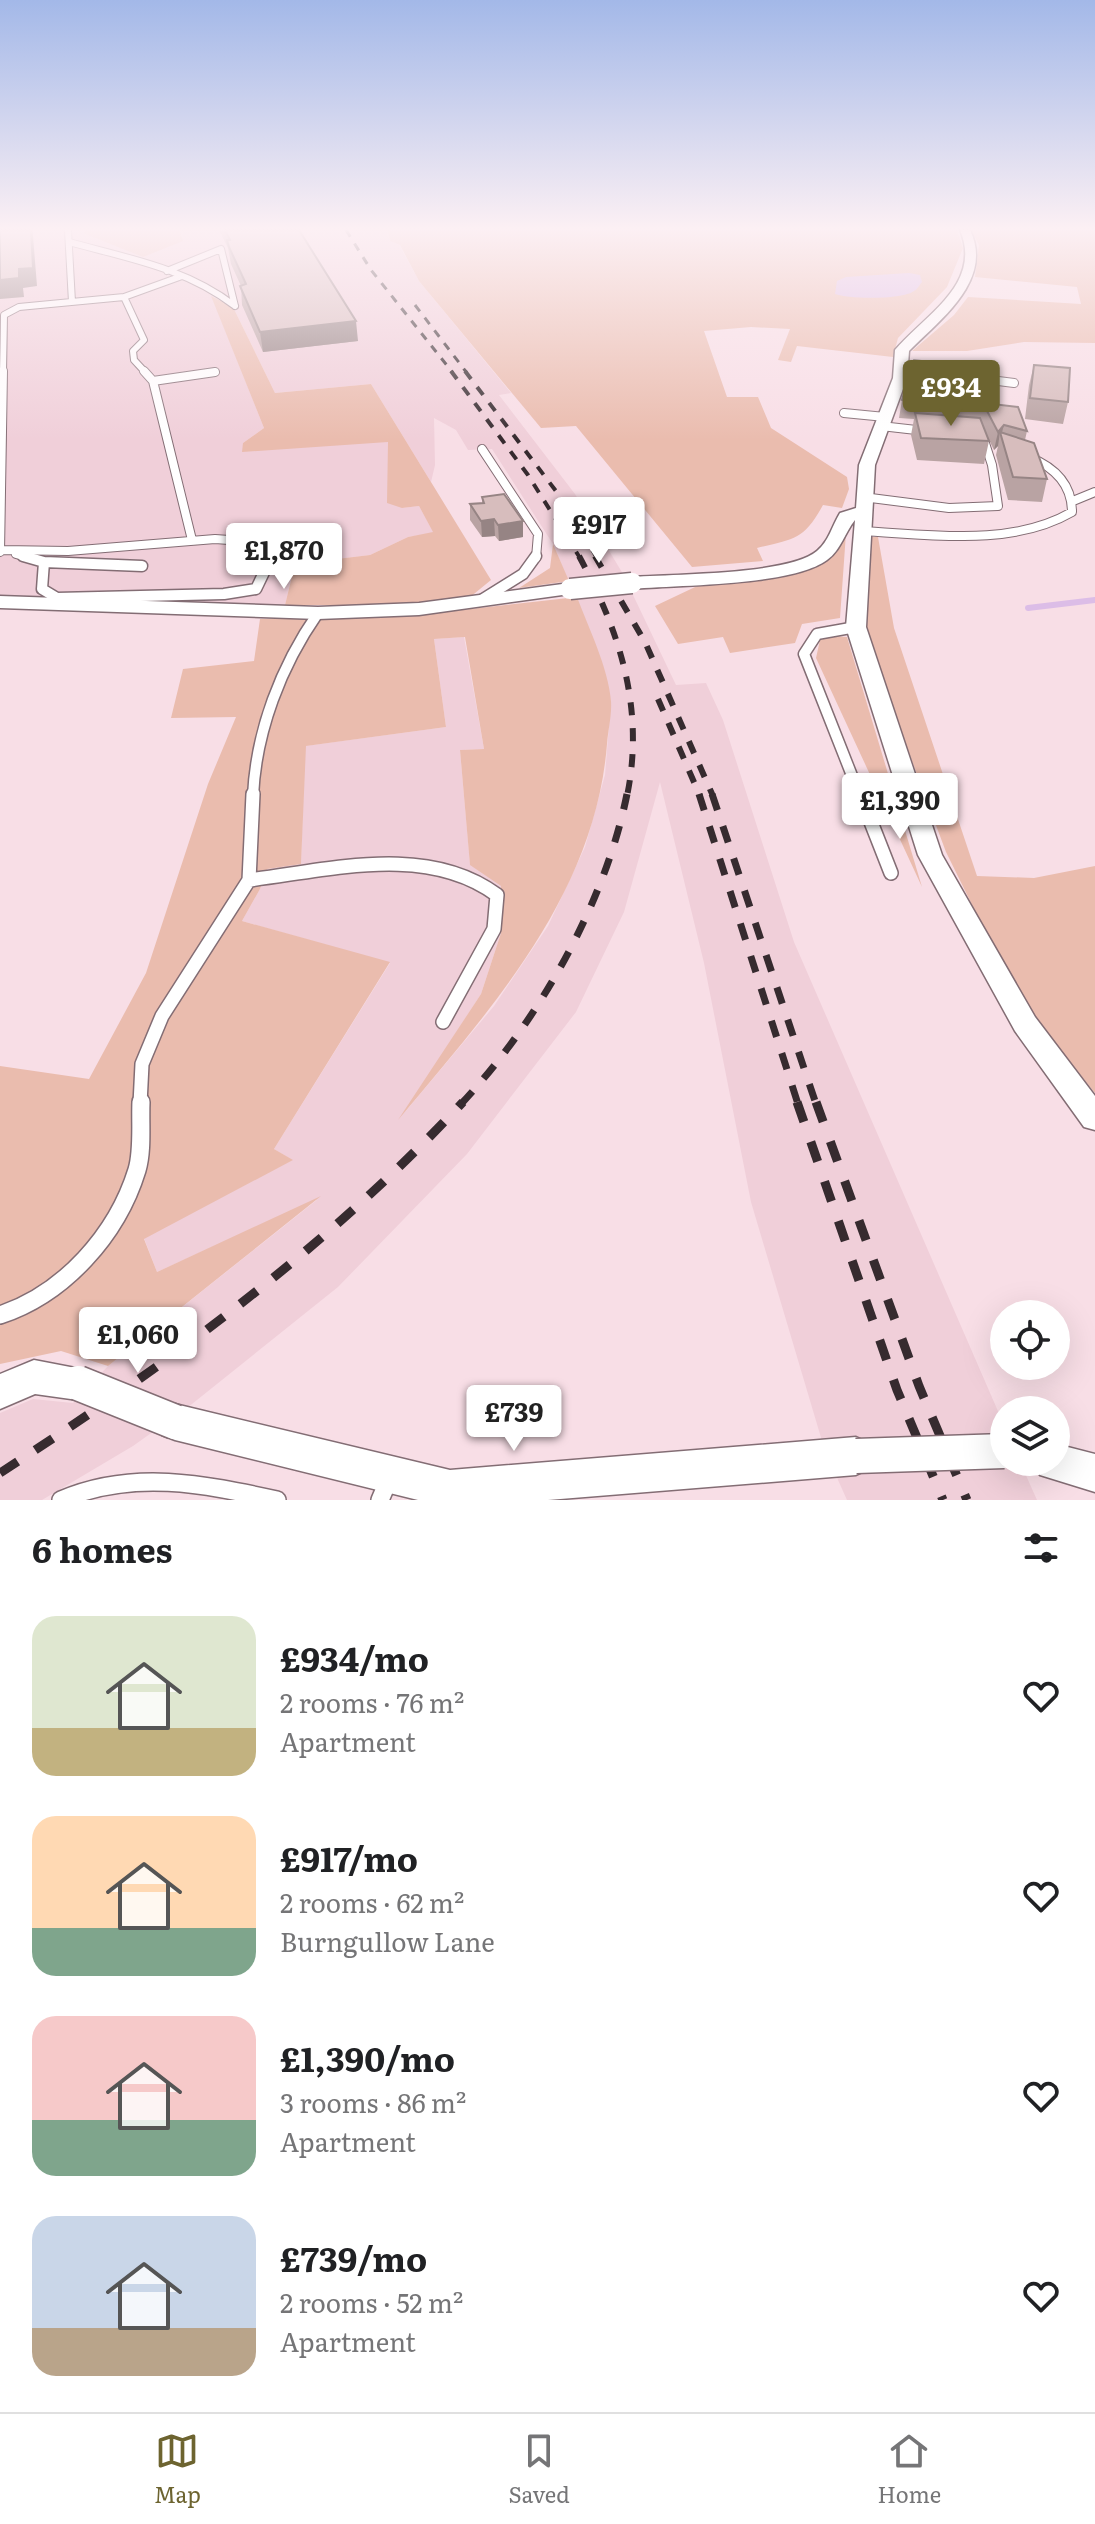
<!DOCTYPE html>
<meta charset="utf-8">
<style>
:root{--surface:#fff;--page:#f2f2f2;--text:#202124;--muted:#757577;--line:#e0e0e0;--accent:#6d6430}
body{margin:0;font-family:Literata,serif;background:var(--page);color:var(--text);height:100vh;display:flex;flex-direction:column;font-size:30px;white-space:nowrap}
*{box-sizing:border-box;margin:0}
p{font-size:26px;color:var(--muted)}
.icon{flex:none;width:44px;height:44px;fill:none;stroke:currentColor;stroke-width:2;stroke-linecap:round;stroke-linejoin:round}
.map{position:relative;height:1500px;overflow:hidden}
.side{display:flex;flex-direction:column;background:var(--surface);flex:1}
.side>*{flex:none}
.fabs{position:absolute;left:990px;top:1300px;display:grid;gap:16px}
.fabs a{display:grid;place-items:center;width:80px;height:80px;border-radius:50%;background:var(--surface);box-shadow:0 8px 32px #0002;font-size:40px}
.price{position:absolute;translate:-50% -68px;padding:0 18px;border-radius:8px;background:#fff;color:#222;font-size:26px;line-height:52px;filter:drop-shadow(0 2px 4px #0008)}
.price::after{content:'';position:absolute;left:50%;top:48px;width:24px;height:18px;margin-left:-12px;background:inherit;clip-path:polygon(0 0,100% 0,50% 100%)}
.price.selected{background:var(--accent);color:#fff}
ul{padding:0;list-style:none}
li{display:flex;align-items:center;gap:24px;height:200px;padding:0 32px}
li span{display:grid;place-items:center;flex:none;width:224px;height:160px;border-radius:24px;color:#555}
li>.icon{margin-inline-start:auto}
span .icon{width:96px;height:96px;fill:#fffc;stroke-width:1}
li b{font-size:34px}
h2{display:flex;justify-content:space-between;align-items:center;height:96px;padding:0 32px;font-size:34px}
.tab-bar{display:flex;justify-content:space-around;align-items:center;height:112px;border-top:2px solid var(--line);background:var(--surface);font-size:22px;color:var(--muted)}
.tab-bar a{display:grid;justify-items:center;gap:4px}
.tab-bar .selected{color:var(--accent)}
.map>svg:first-child{display:block}
</style>
<div class="map">
<svg width="1095" height="1500" viewBox="0 0 1095 1500">
<rect width="100%" height="100%" fill="#f8dee6"/>
<path fill="#f0cfd9" d="M 0,230 L 388,230 L 390,241 L 399,245 L 419,281 L 511,393 L 499,395 L 575,494 L 623,574 L 676,685 L 706,683 L 723,720 L 794,942 L 1004,1425 L 1004,1462 L 1020,1462 L 1037,1500 L 847,1500 L 825,1451 L 751,1202 L 704,963 L 660,782 L 624,912 L 576,1012 L 467,1154 L 338,1287 L 192,1404 L 133,1446 L 42,1500 L 0,1500 L 0,1413 L 33,1399 L 73,1403 L 108,1366 L 318,1199 L 157,1272 L 144,1238 L 292,1160 L 274,1149 L 390,963 L 242,921 L 260,889 L 266,869 L 301,863 L 305,746 L 446,727 L 434,639 L 464,637 L 484,749 L 460,750 L 470,864 L 501,886 L 501,933 L 481,994 L 405,1112 L 494,1006 L 548,926 L 585,847 L 605,775 L 611,701 L 595,646 L 553,544 L 492,449 L 468,450 L 456,430 L 434,418 L 435,465 L 431,482 L 371,384 L 275,393 L 233,307 L 212,297 L 264,428 L 243,443 L 389,442 L 402,508 L 419,506 L 434,533 L 408,537 L 370,555 L 295,564 L 285,605 L 67,603 L 0,596 Z"/>
<path fill="#eabcae" d="M 88,230 L 179,230 L 183,241 L 143,257 L 83,233 Z
M 388,230 L 957,230 L 963,248 L 947,287 L 898,338 L 893,357 L 797,346 L 791,362 L 778,360 L 790,329 L 751,327 L 704,331 L 727,397 L 758,397 L 771,428 L 847,477 L 849,489 L 842,508 L 823,505 C 804,540 794,539 757,548 L 763,561 L 692,567 L 576,426 L 541,428 L 419,281 L 400,245 L 390,241 Z
M 971,230 L 1095,230 L 1095,343 L 1024,342 L 967,351 L 912,351 L 954,315 L 968,297 L 1081,304 L 1077,287 L 975,277 L 979,245 Z
M 211,296 L 233,307 L 275,393 L 371,384 L 491,580 L 469,598 L 395,605 L 285,605 L 295,564 L 370,555 L 408,537 L 433,532 L 419,506 L 402,508 L 387,503 L 388,442 L 242,452 L 243,443 L 264,428 Z
M 846,533 L 840,618 L 802,624 L 795,643 L 730,653 L 723,637 L 678,644 L 655,606 L 712,579 L 806,568 L 829,558 Z
M 871,537 L 878,537 L 894,628 L 977,876 L 1034,878 L 1095,866 L 1095,1093 L 1019,1000 L 946,852 L 866,638 L 863,600 Z
M 553,544 L 569,581 L 519,588 L 550,568 Z
M 577,597 C 589,629 608,667 611,701 C 612,715 608,730 607,744 C 595,895 491,1009 398,1120 L 481,994 L 501,933 L 501,886 L 470,865 L 460,750 L 484,749 L 465,637 L 434,639 L 446,727 L 306,746 L 301,864 L 267,869 L 260,889 L 242,921 L 390,962 L 274,1149 L 293,1160 L 144,1239 L 157,1272 L 321,1196 L 108,1366 L 61,1351 L 0,1364 L 0,1066 L 89,1079 L 146,973 L 208,784 L 236,717 L 171,718 L 183,669 L 254,661 L 260,619 L 444,612 Z
M 833,636 L 847,637 L 922,887 L 816,658 L 820,640 Z"/>
<path fill="#dcbde7" d="M 909,273 L 920,275 L 922,282 C 919,285 918,289 914,291 C 902,300 848,299 835,294 L 837,281 L 846,277 Z"/>
<g fill="none" stroke-linecap="round" stroke-linejoin="round">
<path stroke="#dcbde7" stroke-width="6" d="M 1028,608 L 1095,600"/>
<defs>
<path id="service-far4" d="M 68,230 L 72,302
M 69,242 C 127,258 186,268 235,306
M 167,271 L 221,249 L 235,306
M 124,297 L 144,340 L 133,351 L 134,360 L 146,373
M 3,373 L 4,315 L 19,307 L 124,297 L 182,276
M 206,373 L 215,372"/>
<path id="service-far3" d="M 144,371 L 153,381 L 192,540
M 967,377 L 1014,383
M 153,381 L 215,372
M 844,413 L 885,417
M 881,426 L 925,431
M 482,449 L 538,534 L 536,558
M 863,497 L 949,508 L 998,506 L 992,465 L 983,437
M 1073,501 L 1095,492
M 860,531 C 928,534 1010,548 1072,512 C 1072,484 1054,467 1029,457
M 2,550 L 68,551 L 215,539 L 243,541 L 263,558
M 0,552 L 3,371
M 16,554 L 30,558"/>
<path id="service-far2" d="M 23,556 L 44,562 L 142,566
M 44,562 L 42,589 L 57,598 L 224,594 L 256,589 L 268,564 L 262,556
M 483,599 L 523,574 L 536,556
M 856,627 L 817,634 L 804,654 L 860,796
M 253,796 C 256,731 281,666 318,613"/>
<path id="service-far1" d="M 860,794 L 891,873
M 249,880 C 330,870 427,843 497,895 L 494,929 L 443,1022
M 140,1104 L 142,1064 L 162,1016 L 249,880 L 253,794"/>
<path id="service" d="M 0,1315 C 64,1294 117,1235 137,1170 C 143,1150 140,1123 141,1102
M 61,1500 C 133,1469 203,1484 277,1500
M 380,1500 L 389,1479"/>
<path id="minor" d="M 960,230 L 970,230 C 994,280 941,319 909,351 L 907,378 L 875,465 L 866,627 L 942,855 L 1035,1017 L 1095,1096 L 1095,1130 L 1084,1127 L 1015,1031 L 918,855 L 846,627 L 855,520 C 845,532 841,550 827,560 C 792,586 678,585 632,589 L 623,583 L 632,577 C 672,574 789,575 817,551 C 829,541 832,526 840,513 L 856,508 L 859,465 L 893,378 L 895,350 C 925,315 983,284 960,230 Z
M 570,583 L 577,585 L 577,593 L 419,615 L 318,619 L 0,608 L 0,596 L 318,607 L 419,603 Z
M 34,1360 L 91,1371 L 96,1383 L 91,1395 L 78,1400 L 35,1394 L 0,1409 L 0,1374 Z
M 175,1404 L 450,1470 L 856,1437 L 869,1443 L 875,1456 L 869,1469 L 856,1475 L 548,1500 L 418,1500 L 175,1440 L 162,1435 L 157,1422 L 162,1409 Z
M 1056,1444 L 1095,1454 L 1095,1492 L 1040,1475 L 1034,1462 L 1056,1462 Z"/>
</defs>
<use href="#service-far4" stroke="#836d74" stroke-width="8"/>
<use href="#service-far3" stroke="#836d74" stroke-width="10"/>
<use href="#service-far2" stroke="#836d74" stroke-width="13"/>
<use href="#service-far1" stroke="#836d74" stroke-width="16"/>
<use href="#service" stroke="#836d74" stroke-width="20"/>
<use href="#minor" stroke="#836d74" stroke-width="3"/>
<use href="#service-far4" stroke="#fff" stroke-width="6"/>
<use href="#service-far3" stroke="#fff" stroke-width="8"/>
<use href="#service-far2" stroke="#fff" stroke-width="10"/>
<use href="#service-far1" stroke="#fff" stroke-width="13"/>
<use href="#service" stroke="#fff" stroke-width="17"/>
<use href="#minor" fill="#fff" fill-rule="evenodd"/>
<path stroke="#362b2f" stroke-width="3" stroke-dasharray="8 8" stroke-linecap="butt" d="M 346,230 L 371,270 L 453,373
M 415,305 L 467,373"/>
<path stroke="#362b2f" stroke-width="4" stroke-dasharray="10 10" stroke-linecap="butt" d="M 451,371 L 528,475 L 580,558
M 465,371 L 565,503 L 597,558"/>
<path stroke="#362b2f" stroke-width="6" stroke-dasharray="13 13" stroke-linecap="butt" d="M 579,556 C 620,632 645,709 627,796
M 595,556 L 645,642 L 713,796
M 658,699 L 700,796"/>
<path stroke="#362b2f" stroke-width="7" stroke-dasharray="17 17" stroke-linecap="butt" d="M 699,794 L 798,1104
M 712,794 L 816,1104
M 461,1104 C 538,1022 605,904 627,794"/>
<path stroke="#362b2f" stroke-width="9" stroke-dasharray="21 21" stroke-linecap="butt" d="M 797,1102 L 897,1390 L 943,1500
M 816,1102 L 919,1386 L 967,1500
M 0,1473 C 167,1365 327,1248 463,1102"/>
<defs>
<path id="minor-bridge-far1" d="M 570,589 L 632,583"/>
<path id="minor-bridge" d="M 78,1383 L 175,1422
M 856,1456 L 1004,1451"/>
</defs>
<use href="#minor-bridge-far1" stroke="#836d74" stroke-width="23" stroke-linecap="butt"/>
<use href="#minor-bridge" stroke="#836d74" stroke-width="37" stroke-linecap="butt"/>
<use href="#minor-bridge-far1" stroke="#fff" stroke-width="20"/>
<use href="#minor-bridge" stroke="#fff" stroke-width="34"/>
</g>
<path fill="#b9a3a3" d="M 219,230 L 299,230 L 358,341 L 263,352 L 242,305 L 241,286 L 231,264 L 228,248 Z
M 1034,365 L 1068,402 L 1063,424 L 1025,419 L 1029,385 Z
M 980,386 L 976,402 L 1027,431 L 1025,440 L 1047,479 L 1042,502 L 1008,500 L 996,455 L 998,446 L 994,450 L 985,432 L 989,441 L 984,464 L 917,460 L 911,435 L 914,419 L 899,418 L 902,400 Z
M 482,497 L 523,537 L 499,541 L 495,536 L 482,537 L 470,520 L 470,504 L 482,503 Z"/>
<path fill="#968484" d="M 31,230 L 32,230 L 33,236 L 37,286 L 23,288 L 24,297 L 0,299 L 0,280 L 19,269 Z
M 356,321 L 358,341 L 263,352 L 260,332 Z
M 1004,425 L 1001,436 L 1000,432 L 998,446 L 994,450 L 998,432 Z
M 494,519 L 495,536 L 482,537 L 481,521 Z
M 523,521 L 523,537 L 499,541 L 498,525 Z"/>
<path fill="#d7bdbd" stroke="#968484" stroke-width="2" d="M 0,230 L 31,230 L 33,268 L 19,269 L 19,278 L 0,280 Z
M 225,230 L 299,230 L 356,321 L 260,332 L 240,286 L 246,284 L 229,247 L 227,240 L 230,240 Z
M 914,360 L 983,369 L 975,402 L 1018,407 L 1027,431 L 1004,425 L 998,432 L 986,409 L 902,400 Z
M 1034,365 L 1070,368 L 1068,402 L 1030,398 Z
M 915,413 L 980,418 L 989,441 L 921,438 Z
M 1000,432 L 1034,443 L 1047,479 L 1013,477 Z
M 504,494 L 523,521 L 498,525 L 494,519 L 481,521 L 470,504 L 484,503 L 482,497 Z"/>
<linearGradient id="sky" x2="0" y2="1"><stop stop-color="#a3b8e8"/><stop offset="0.52" stop-color="#fcf0f4"/><stop offset="1" stop-color="#fcf0f4" stop-opacity="0"/></linearGradient>
<rect width="1095" height="440" fill="url(#sky)"/>
</svg>
<div class="fabs">
<a><svg class="icon" aria-label="locate" viewBox="0 0 24 24"><circle cx="12" cy="12" r="6"/><path d="M12 2v4M12 18v4M2 12h4M18 12h4"/></svg></a>
<a><svg class="icon" aria-label="layers" viewBox="0 0 24 24"><path d="M12 4l9 5-9 5-9-5zM3 14l9 5 9-5"/></svg></a>
</div>
<b class="price selected" style="left:951px;top:428px">£934</b>
<b class="price" style="left:599px;top:565px">£917</b>
<b class="price" style="left:284px;top:591px">£1,870</b>
<b class="price" style="left:900px;top:841px">£1,390</b>
<b class="price" style="left:138px;top:1375px">£1,060</b>
<b class="price" style="left:514px;top:1453px">£739</b>
</div>
<section class="side">
<h2>6 homes<svg class="icon" aria-label="filters" viewBox="0 0 24 24"><path d="M4 7h16M4 17h16"/><circle cx="9" cy="7" r="2"/><circle cx="15" cy="17" r="2"/></svg></h2>
<ul>
<li><span style="background:linear-gradient(#dfe7d0 70%,#c2b280 0)"><svg class="icon" aria-label="home" viewBox="0 0 24 24"><path d="M3 11l9-7 9 7M6 9v11h12V9"/></svg></span><div><b>£934/mo</b><p>2 rooms · 76 m²</p><p>Apartment</p></div><svg class="icon" aria-label="heart" viewBox="0 0 24 24"><path d="M12 20l-8-8c-3-5 5-10 8-4 3-6 11-1 8 4z"/></svg></li>
<li><span style="background:linear-gradient(#ffd9b3 70%,#7fa58c 0)"><svg class="icon" aria-label="home" viewBox="0 0 24 24"><path d="M3 11l9-7 9 7M6 9v11h12V9"/></svg></span><div><b>£917/mo</b><p>2 rooms · 62 m²</p><p>Burngullow Lane</p></div><svg class="icon" aria-label="heart" viewBox="0 0 24 24"><path d="M12 20l-8-8c-3-5 5-10 8-4 3-6 11-1 8 4z"/></svg></li>
<li><span style="background:linear-gradient(#f6c9c9 65%,#7fa58c 0)"><svg class="icon" aria-label="home" viewBox="0 0 24 24"><path d="M3 11l9-7 9 7M6 9v11h12V9"/></svg></span><div><b>£1,390/mo</b><p>3 rooms · 86 m²</p><p>Apartment</p></div><svg class="icon" aria-label="heart" viewBox="0 0 24 24"><path d="M12 20l-8-8c-3-5 5-10 8-4 3-6 11-1 8 4z"/></svg></li>
<li><span style="background:linear-gradient(#c9d6e8 70%,#b9a48a 0)"><svg class="icon" aria-label="home" viewBox="0 0 24 24"><path d="M3 11l9-7 9 7M6 9v11h12V9"/></svg></span><div><b>£739/mo</b><p>2 rooms · 52 m²</p><p>Apartment</p></div><svg class="icon" aria-label="heart" viewBox="0 0 24 24"><path d="M12 20l-8-8c-3-5 5-10 8-4 3-6 11-1 8 4z"/></svg></li>
</ul>
</section>
<nav class="tab-bar">
<a class="selected"><svg class="icon" aria-label="map" viewBox="0 0 24 24"><path d="M3 6l6-2 6 2 6-2v14l-6 2-6-2-6 2zM9 4v14M15 6v14"/></svg>Map</a>
<a><svg class="icon" aria-label="saved" viewBox="0 0 24 24"><path d="M7 4h10v16l-5-4-5 4z"/></svg>Saved</a>
<a><svg class="icon" aria-label="home" viewBox="0 0 24 24"><path d="M3 11l9-7 9 7M6 9v11h12V9"/></svg>Home</a>
</nav>
